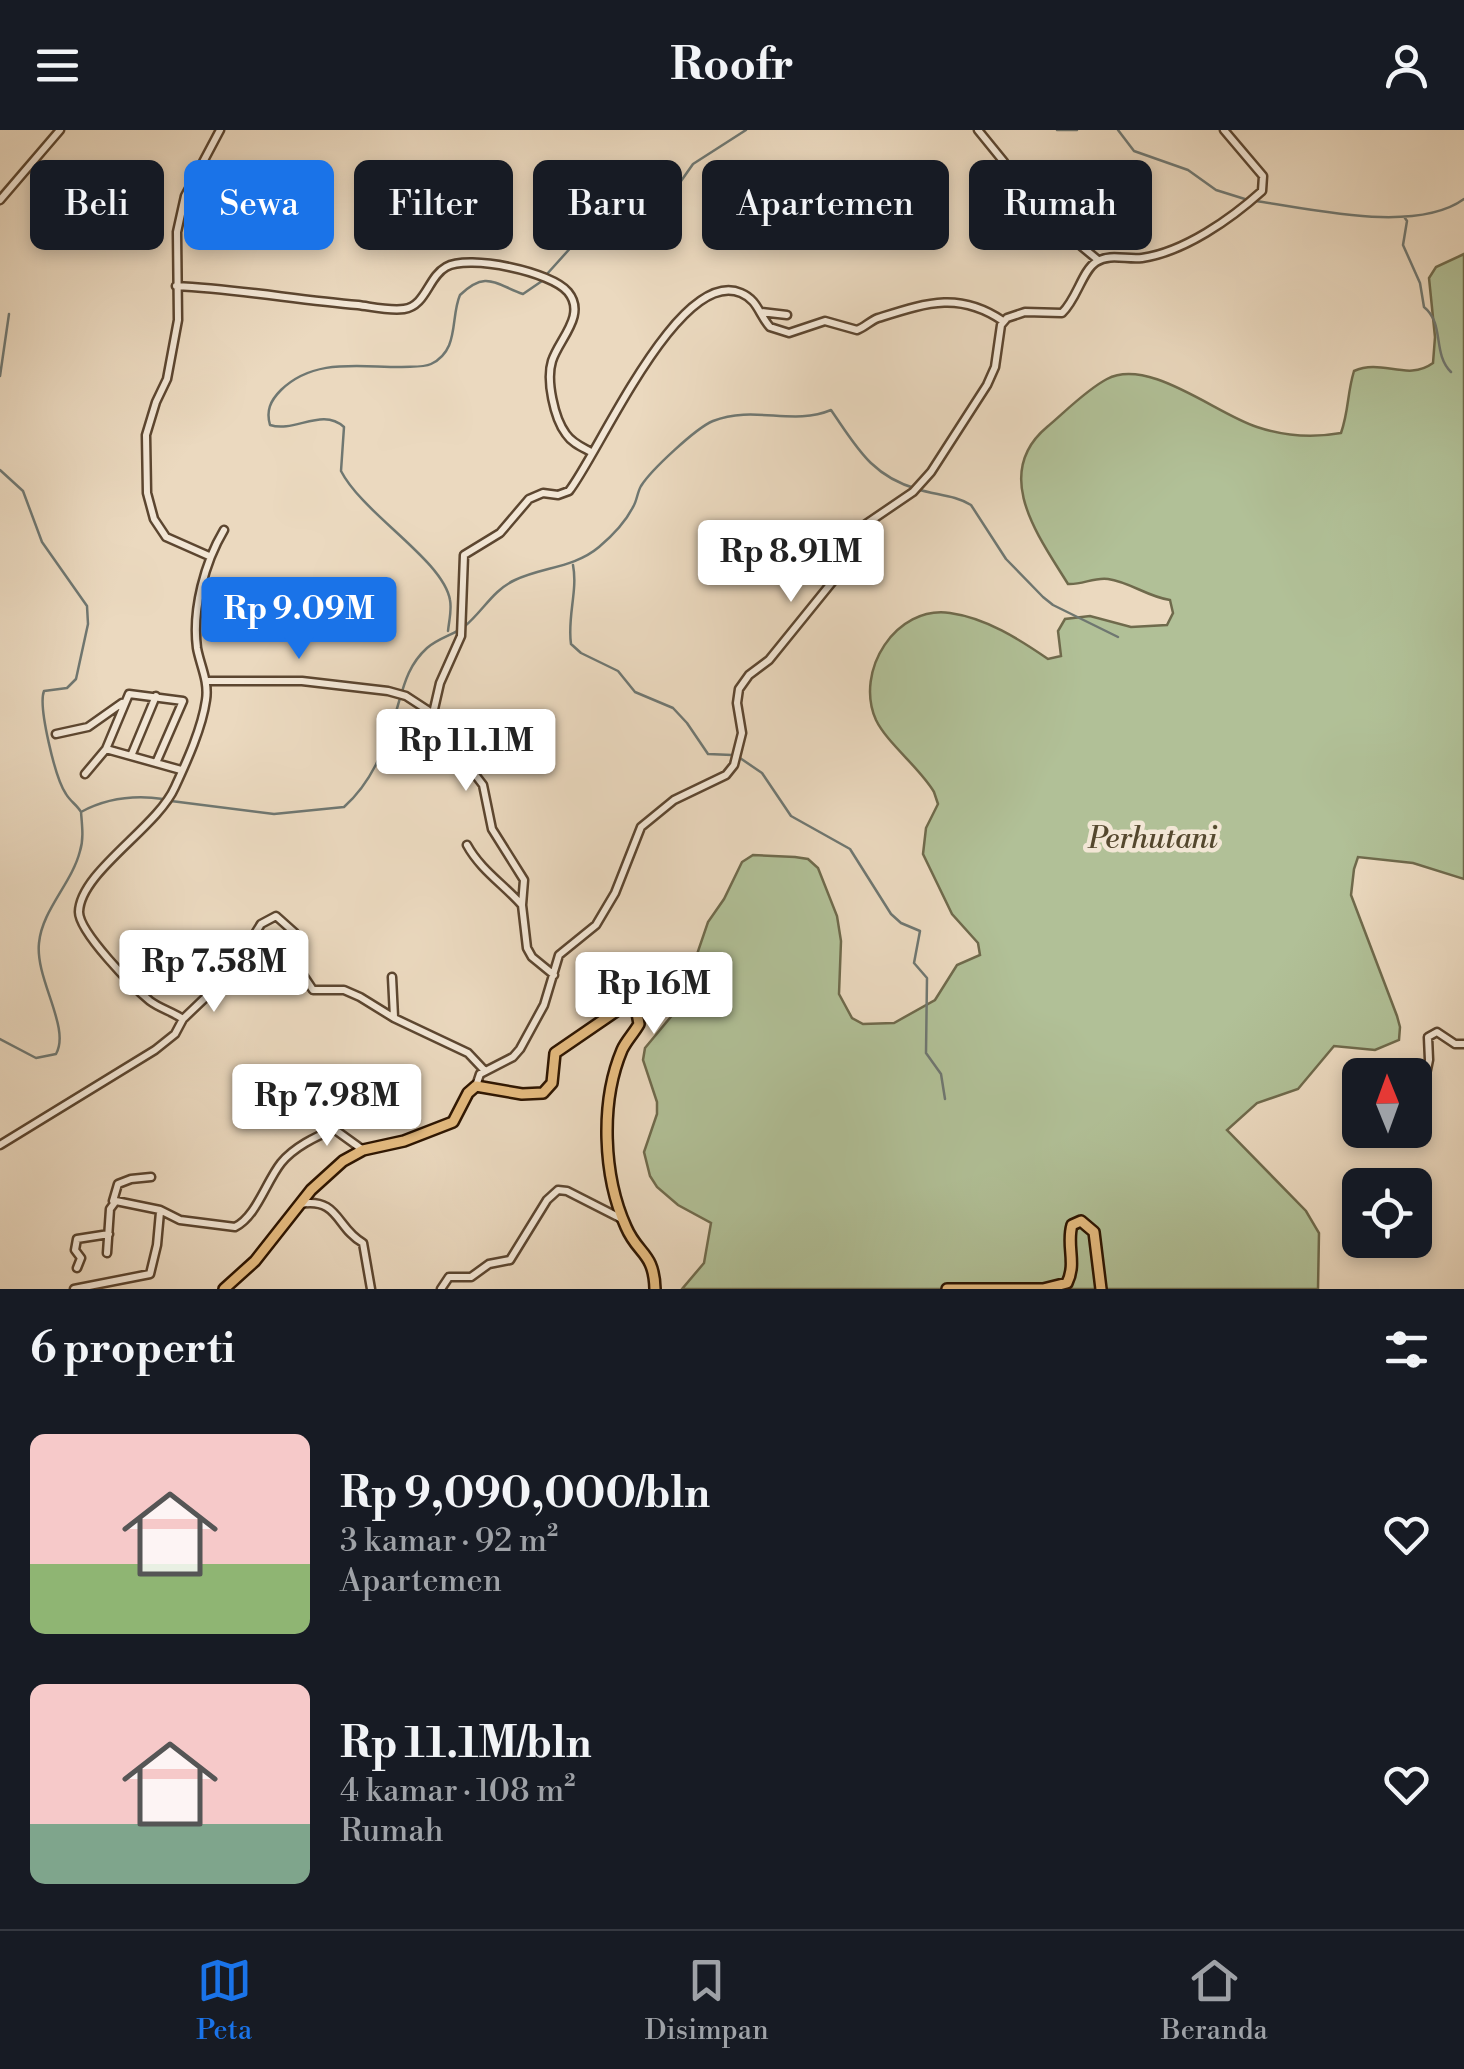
<!DOCTYPE html>
<html lang="id">
<meta charset="utf-8">
<style>
:root{--surface:#171b24;--page:#20242c;--text:#f1f3f6;--muted:#9ea1a6;--line:#363941;--accent:#1a73e8}
body{margin:0;font-family:"Libre Bodoni",serif;background:var(--page);color:var(--text);height:100vh;display:flex;flex-direction:column;font-size:38px;white-space:nowrap}
*{box-sizing:border-box;margin:0}
p{font-size:32px;color:var(--muted)}
.icon{flex:none;width:55px;height:55px;fill:none;stroke:currentColor;stroke-width:2;stroke-linecap:round;stroke-linejoin:round}
.map{position:relative;height:1159px;overflow:hidden}
.panel{display:flex;flex-direction:column;background:var(--surface);flex:1}
.panel>*{flex:none}
.banner{position:absolute;left:30px;top:30px;width:1405px;height:90px;display:flex;gap:20px}
.needle{width:65px;rotate:359deg}
.tools{position:absolute;left:1342px;top:928px;display:grid;gap:20px}
.tools a{display:grid;place-items:center;width:90px;height:90px;border-radius:15px;background:var(--surface);box-shadow:0 5px 15px #0003;font-size:50px}
.price{position:absolute;translate:-50% -85px;padding:0 22px;border-radius:10px;background:#fff;color:#222;font-size:32px;line-height:65px;filter:drop-shadow(0 2px 5px #0008)}
.price::after{content:'';position:absolute;left:50%;top:60px;width:30px;height:22px;margin-left:-15px;background:inherit;clip-path:polygon(0 0,100% 0,50% 100%)}
.price.active{background:var(--accent);color:#fff}
ul{padding:0;list-style:none}
li{display:flex;align-items:center;gap:30px;height:250px;padding:0 30px}
li span{display:grid;place-items:center;flex:none;width:280px;height:200px;border-radius:15px;color:#555}
li>.icon{margin-inline-start:auto}
span .icon{width:120px;height:120px;fill:#fffc;stroke-width:1}
li b{font-size:42px}
h2{display:flex;justify-content:space-between;align-items:center;height:120px;padding:0 30px;font-size:42px}
.pill{padding:0 35px;border-radius:15px;background:var(--surface);box-shadow:0 5px 15px #0003;font-size:35px;line-height:90px}
.pill.active{background:var(--accent);color:#fff}
header{display:flex;justify-content:space-between;align-items:center;height:130px;padding:0 30px;background:var(--surface);font-size:45px;font-weight:700}
.menu{display:flex;justify-content:space-around;align-items:center;height:140px;border-top:2px solid var(--line);background:var(--surface);font-size:28px;color:var(--muted)}
.menu a{display:grid;justify-items:center;gap:5px}
.menu .active{color:var(--accent)}
.map>svg:first-child{display:block}
</style>
<header><svg class="icon" aria-label="menu" viewBox="0 0 24 24"><path d="M4 6h16M4 12h16M4 18h16"/></svg>Roofr<svg class="icon" aria-label="person" viewBox="0 0 24 24"><circle cx="12" cy="8" r="4"/><path d="M4 21q1-7 8-7t8 7"/></svg></header>
<div class="map">
<svg width="1464" height="1159" viewBox="0 0 1464 1159">
<rect width="100%" height="100%" fill="#ebd9bf"/>
<filter id="stains"><feTurbulence type="fractalNoise" baseFrequency=".002" numOctaves="4"/><feColorMatrix values="0 0 0 0 .2 0 0 0 0 .09 0 0 0 0 .02 0 0 0 .5 -.17"/></filter>
<radialGradient id="worn" r=".72"><stop offset=".6" stop-color="#630" stop-opacity="0"/><stop offset="1" stop-color="#630" stop-opacity=".3"/></radialGradient>
<path fill="#b1c097" stroke="#6f6a4c" stroke-width="2.5" d="M 1464,124 L 1464,749 L 1413,733 L 1358,727 L 1354,739 L 1351,765 L 1397,886 L 1400,897 L 1399,910 L 1375,920 L 1334,916 L 1298,959 L 1257,973 L 1227,1000 L 1306,1081 L 1319,1103 L 1318,1159 L 682,1159 L 704,1133 L 711,1093 L 678,1075 L 657,1057 L 650,1046 L 644,1022 L 657,984 L 657,972 L 643,930 L 645,918 L 679,877 L 708,792 L 724,769 L 742,732 L 753,725 L 795,727 L 808,729 L 818,738 L 837,786 L 841,811 L 839,864 L 852,888 L 863,894 L 894,893 L 935,870 L 957,835 L 980,825 L 978,813 L 952,784 L 923,724 L 926,698 L 938,674 L 934,662 C 920,638 887,613 876,590 C 854,541 896,475 950,483 C 986,488 1019,509 1048,529 L 1061,526 L 1058,501 L 1065,489 L 1090,486 L 1131,497 L 1167,495 L 1173,483 L 1170,470 C 1148,467 1130,452 1108,449 C 1094,447 1082,455 1068,454 C 1039,407 991,344 1047,297 C 1065,282 1086,260 1107,249 C 1149,227 1216,284 1257,297 C 1284,306 1313,308 1341,303 C 1349,280 1347,264 1354,241 C 1382,228 1407,252 1433,233 L 1435,207 L 1429,148 L 1436,137 Z"/>
<g fill="none" stroke-linecap="round" stroke-linejoin="round">
<path stroke="#6f7771" stroke-width="2.5" d="M 1057,0 L 1077,0
M 1118,0 L 1134,21 L 1188,40 L 1216,60 L 1248,70
M 1256,71 C 1312,79 1416,104 1464,69
M 1405,88 L 1407,91 L 1403,115 L 1420,153 L 1424,177 C 1445,194 1432,223 1451,242
M 547,144 L 574,114 L 596,98 L 627,83 L 667,71 L 693,34 L 746,0
M 0,246 L 9,184
M 0,340 L 23,361 L 42,412 L 87,476 L 88,494 L 76,549 L 67,558 L 44,561 C 38,576 55,648 66,664 C 70,671 77,675 81,682
M 573,435 C 578,461 567,487 571,514 L 581,523 L 618,541 L 635,562 L 673,578 L 687,593 L 708,624 L 732,625
M 448,501 C 449,491 452,480 450,470 C 443,430 363,384 341,341 L 344,297 C 322,277 295,303 270,295 C 266,281 270,271 281,260 C 314,228 358,237 400,237 C 409,236 423,238 431,234 C 460,220 450,188 460,165 C 486,140 495,154 523,164 L 542,151
M 740,628 L 762,643 L 791,686 L 850,719 L 891,784 L 901,793 L 920,801 L 914,833 L 927,848 L 926,923 L 941,944 L 945,969
M 171,671 L 274,684 L 344,677 C 371,653 385,619 395,585 C 403,560 406,537 427,518 C 440,507 454,505 465,496 C 483,481 493,460 515,450 C 542,437 574,438 599,417 C 612,406 625,393 633,377 C 637,371 637,363 641,356 C 651,340 696,298 713,291 C 754,275 793,296 831,280 C 856,316 871,346 917,359 C 935,365 955,365 971,375 L 1006,429 L 1043,467 L 1053,475 L 1118,507
M 0,909 L 36,928 L 56,924 C 71,898 35,849 39,813 C 42,780 72,753 80,721 C 84,709 82,695 81,682 C 107,668 135,665 163,669"/>
<defs>
<path id="minor" d="M 978,0 L 1004,32 L 998,58 L 1001,68 L 1036,92 L 1069,106 L 1098,130
M 0,70 L 60,0
M 176,156 C 239,159 297,170 358,175 C 373,177 390,181 404,179 C 426,176 428,147 446,137 C 469,124 552,142 568,162 C 587,185 559,209 552,231 C 546,250 554,288 566,304 C 572,313 582,317 591,322
M 761,182 L 787,185
M 224,400 C 205,432 192,479 197,518 C 200,535 209,551 206,570 C 202,598 187,631 175,657 C 157,698 80,742 79,782 C 79,802 133,857 150,871 C 159,878 173,882 183,889 L 230,844 L 261,794 L 276,786 L 295,803 L 297,836 L 313,860 L 344,860 L 360,867 L 394,888 L 468,923 L 485,941
M 209,426 L 166,407 L 154,389 L 147,363 L 146,305 L 156,272 L 167,249 L 178,190 L 177,102 L 185,66 L 220,0
M 206,551 L 302,551 L 388,561 L 406,566 L 432,583
M 56,604 L 88,597 L 122,573
M 106,619 L 129,564 L 183,571 L 156,633
M 131,626 L 156,566
M 85,644 L 106,619 L 181,640
M 467,715 C 480,739 503,754 521,774
M 554,845 L 532,827 L 527,818 L 522,775 L 524,750 L 492,699 L 483,655 L 470,638 L 430,637 L 423,627 L 440,553 L 461,506 L 464,425 L 500,403 L 529,369 L 543,363 L 558,365 L 569,361 C 599,323 679,136 741,163 C 758,170 759,185 770,197 L 789,203 L 825,191 L 857,200 C 865,197 870,191 878,188 C 926,173 959,161 1003,191
M 392,847 L 394,887
M 476,956 L 480,944 L 513,927 L 520,919 L 544,875 L 559,825 L 596,795 L 615,763 L 641,697 L 674,670 L 726,645 L 734,635 L 742,603 L 737,573 L 739,559 L 749,545 L 769,530 L 850,430 L 866,394 L 913,362 L 931,342 L 987,255 L 995,237 L 1001,195 L 1007,188 L 1025,182 L 1062,183 C 1077,169 1082,141 1096,132 C 1110,123 1127,130 1142,128 C 1184,122 1231,89 1262,61 L 1263,46 L 1224,0
M 1423,959 L 1429,930 L 1428,907 L 1437,902 L 1455,914 L 1464,914
M 0,1015 L 155,920 L 175,904 L 183,889
M 113,1071 L 118,1054 L 131,1049 L 151,1047
M 300,1074 C 339,1067 336,1098 363,1113 L 371,1159
M 107,1123 L 110,1079 L 116,1071 L 160,1080 L 180,1090 L 235,1097 C 256,1087 266,1052 281,1033 C 294,1017 315,1007 334,999 L 363,1020
M 77,1138 L 81,1128 L 75,1120 L 77,1109 L 109,1104
M 74,1159 L 150,1144 L 157,1115 L 160,1082
M 441,1159 L 449,1147 L 471,1147 L 489,1134 L 510,1130 L 547,1070 L 558,1060 L 567,1061 L 622,1089"/>
<path id="major" d="M 224,1159 L 255,1131 L 311,1060 L 343,1031 L 363,1020 L 404,1011 L 453,992 L 468,963 L 476,956 L 522,964 L 543,963 L 552,953 L 555,923 L 625,875 L 637,883 L 639,894 C 634,903 626,911 622,920 C 600,972 603,1046 626,1097 C 638,1125 654,1122 655,1159
M 947,1159 L 1043,1159 L 1067,1153 C 1077,1133 1066,1115 1072,1095 L 1081,1091 L 1094,1102 L 1101,1159"/>
</defs>
<use href="#minor" stroke="#5c4630" stroke-width="11"/>
<use href="#major" stroke="#2d1501" stroke-width="14"/>
<use href="#minor" stroke="#f2e6d5" stroke-width="6"/>
<use href="#major" stroke="#e6bc80" stroke-width="9"/>
</g>
<g text-anchor="middle" stroke-width="9" stroke-linejoin="round" paint-order="stroke">
<g font-size="30" font-style="italic" fill="#55482e" stroke="#f2e6d5">
<text x="1153" y="718">Perhutani</text>
</g>
</g>
<rect width="100%" height="100%" filter="url(#stains)"/>
<rect width="100%" height="100%" fill="url(#worn)"/>
</svg>
<div class="tools">
<a><svg class="needle" viewBox="-14 -14 28 28"><path d="M0-13l5 13h-10z" fill="#e53935"/><path d="M0 13l5-13h-10z" fill="#9ea1a6"/></svg></a>
<a><svg class="icon" aria-label="locate" viewBox="0 0 24 24"><circle cx="12" cy="12" r="6"/><path d="M12 2v4M12 18v4M2 12h4M18 12h4"/></svg></a>
</div>
<b class="price" style="left:791px;top:475px">Rp 8.91M</b>
<b class="price active" style="left:299px;top:532px">Rp 9.09M</b>
<b class="price" style="left:466px;top:664px">Rp 11.1M</b>
<b class="price" style="left:214px;top:885px">Rp 7.58M</b>
<b class="price" style="left:654px;top:907px">Rp 16M</b>
<b class="price" style="left:327px;top:1019px">Rp 7.98M</b>
<div class="banner">
<a class="pill">Beli</a>
<a class="pill active">Sewa</a>
<a class="pill">Filter</a>
<a class="pill">Baru</a>
<a class="pill">Apartemen</a>
<a class="pill">Rumah</a>
</div>
</div>
<section class="panel">
<h2>6 properti<svg class="icon" aria-label="filters" viewBox="0 0 24 24"><path d="M4 7h16M4 17h16"/><circle cx="9" cy="7" r="2"/><circle cx="15" cy="17" r="2"/></svg></h2>
<ul>
<li><span style="background:linear-gradient(#f6c9c9 65%,#8fb573 0)"><svg class="icon" aria-label="home" viewBox="0 0 24 24"><path d="M3 11l9-7 9 7M6 9v11h12V9"/></svg></span><div><b>Rp 9,090,000/bln</b><p>3 kamar · 92 m²</p><p>Apartemen</p></div><svg class="icon" aria-label="heart" viewBox="0 0 24 24"><path d="M12 20l-8-8c-3-5 5-10 8-4 3-6 11-1 8 4z"/></svg></li>
<li><span style="background:linear-gradient(#f6c9c9 70%,#7fa58c 0)"><svg class="icon" aria-label="home" viewBox="0 0 24 24"><path d="M3 11l9-7 9 7M6 9v11h12V9"/></svg></span><div><b>Rp 11.1M/bln</b><p>4 kamar · 108 m²</p><p>Rumah</p></div><svg class="icon" aria-label="heart" viewBox="0 0 24 24"><path d="M12 20l-8-8c-3-5 5-10 8-4 3-6 11-1 8 4z"/></svg></li>
</ul>
</section>
<nav class="menu">
<a class="active"><svg class="icon" aria-label="map" viewBox="0 0 24 24"><path d="M3 6l6-2 6 2 6-2v14l-6 2-6-2-6 2zM9 4v14M15 6v14"/></svg>Peta</a>
<a><svg class="icon" aria-label="saved" viewBox="0 0 24 24"><path d="M7 4h10v16l-5-4-5 4z"/></svg>Disimpan</a>
<a><svg class="icon" aria-label="home" viewBox="0 0 24 24"><path d="M3 11l9-7 9 7M6 9v11h12V9"/></svg>Beranda</a>
</nav>
